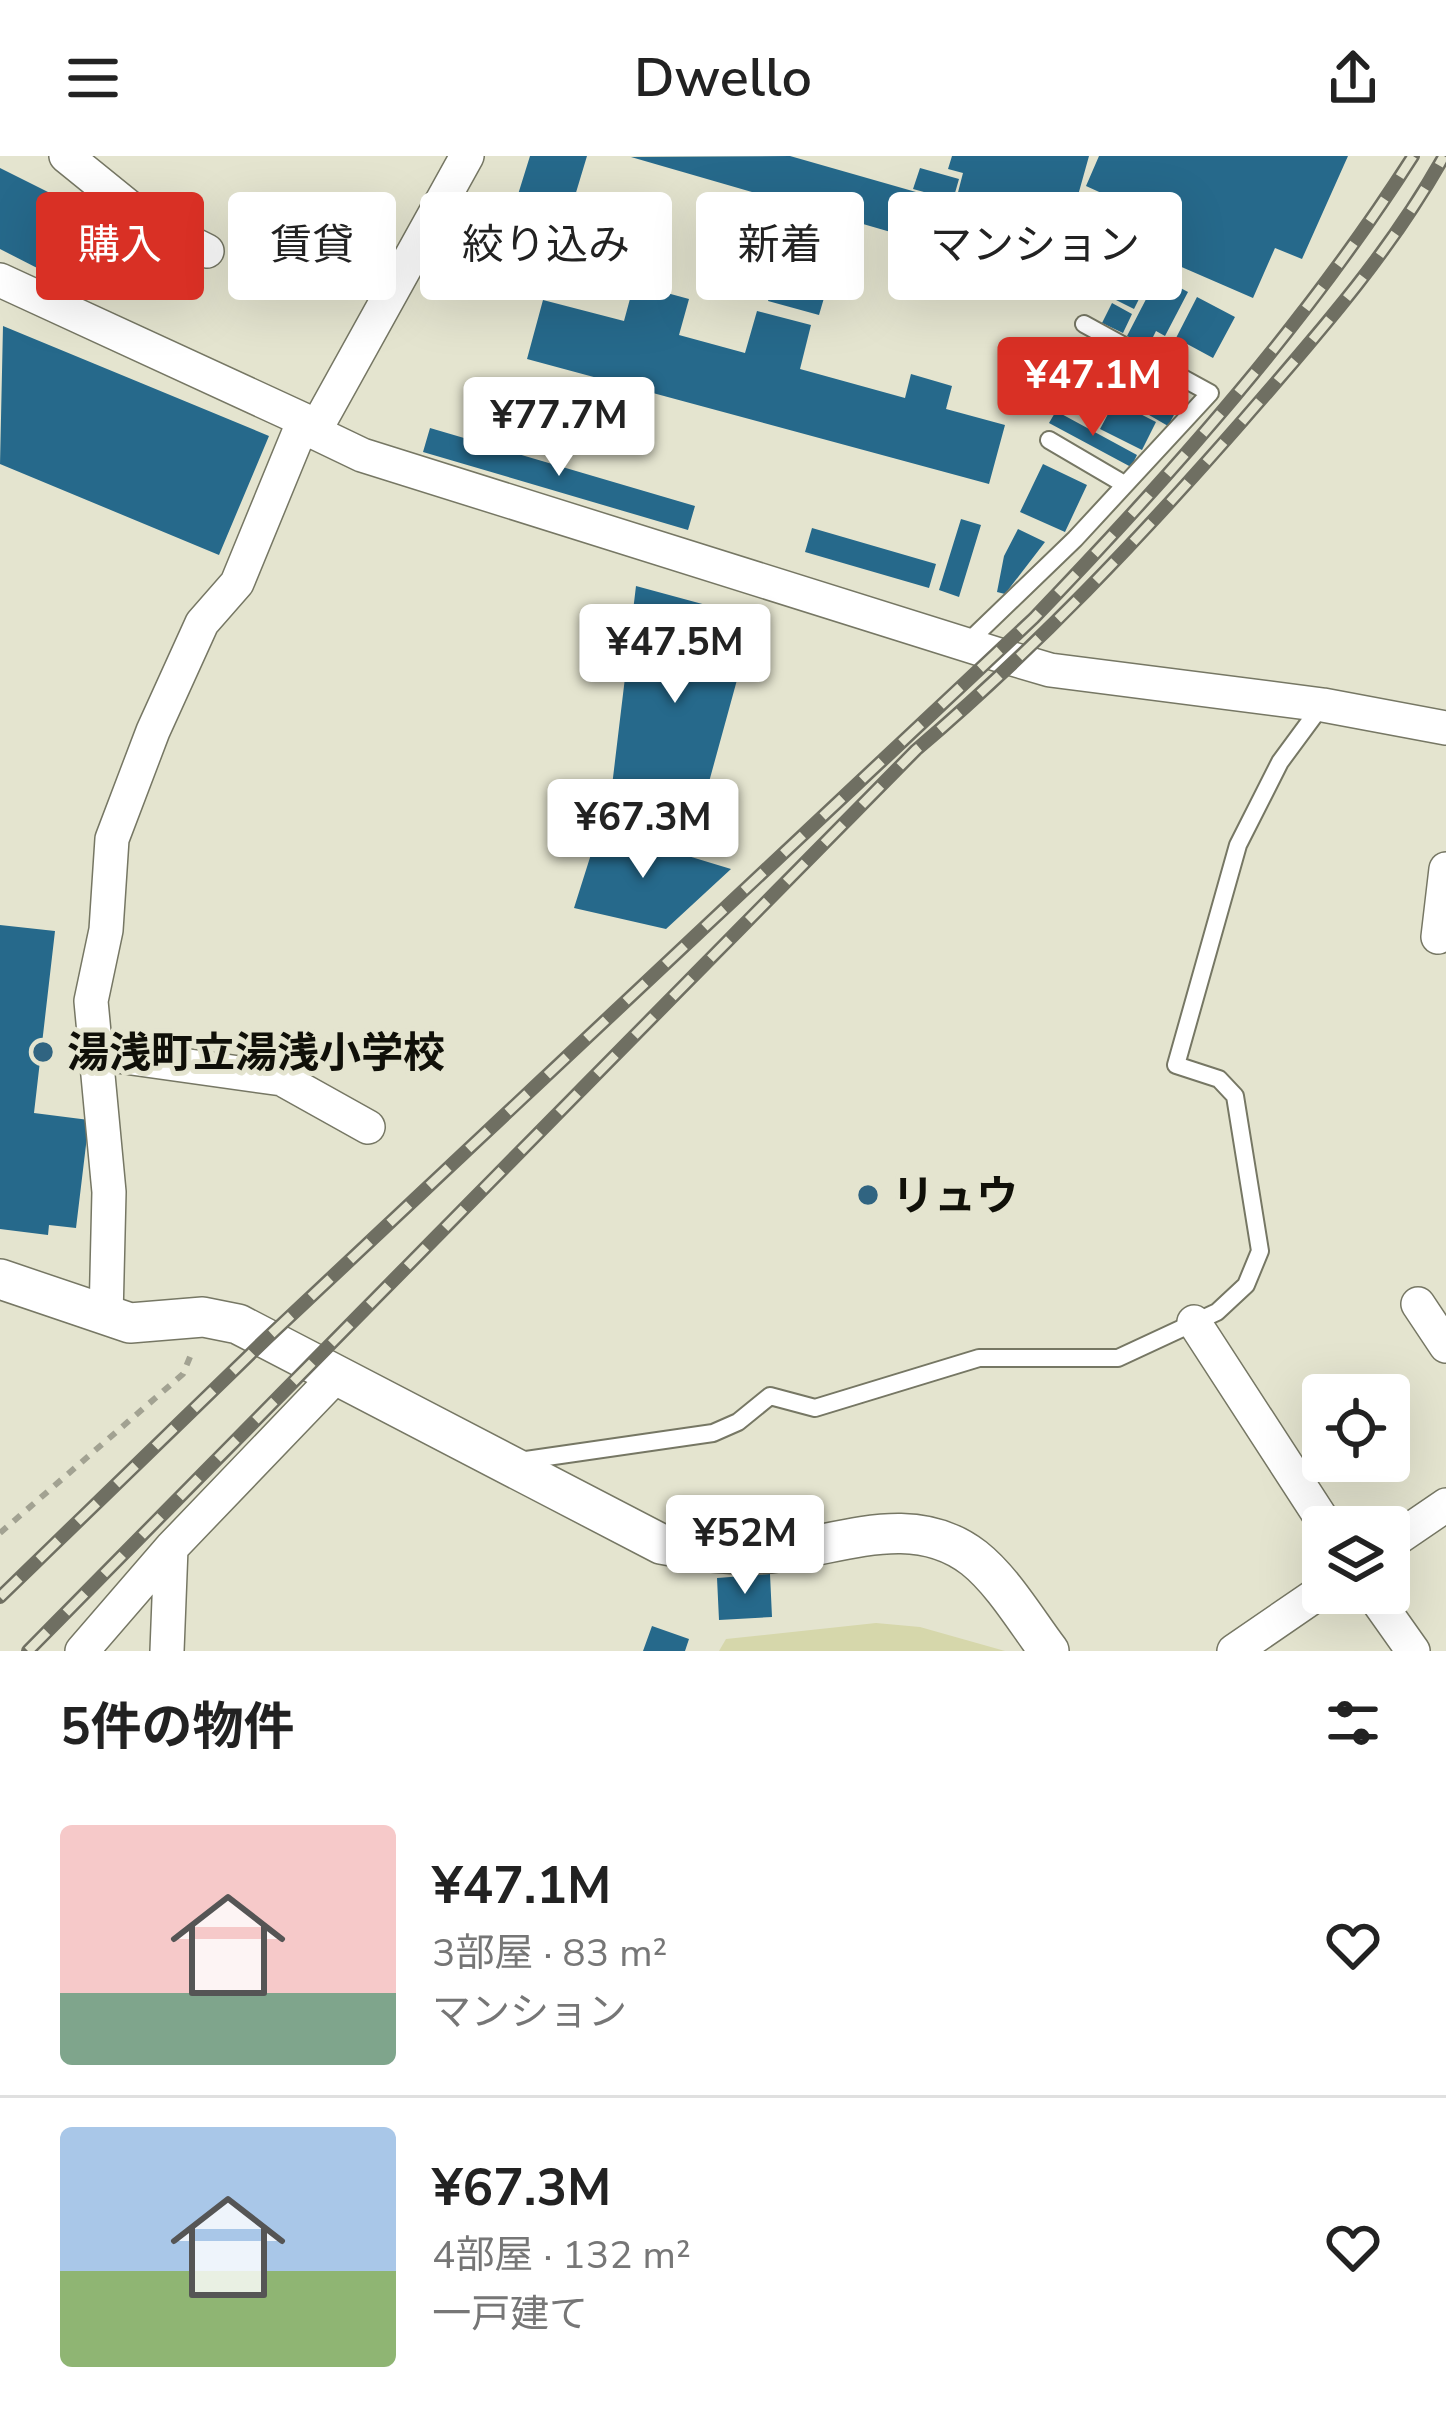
<!DOCTYPE html>
<html lang="ja">
<meta charset="utf-8">
<style>
:root{--surface:#fff;--page:#f6f6f6;--text:#222;--muted:#767676;--line:#e0e0e0;--accent:#d93025}
body{margin:0;font-family:"Nunito Sans","Noto Sans JP",sans-serif;background:var(--page);color:var(--text);height:100vh;display:flex;flex-direction:column;font-size:45px;white-space:nowrap}
*{box-sizing:border-box;margin:0}
p{font-size:39px;color:var(--muted)}
.icon{flex:none;width:66px;height:66px;fill:none;stroke:currentColor;stroke-width:2;stroke-linecap:round;stroke-linejoin:round}
.map{position:relative;height:1495px;overflow:hidden}
.drawer{display:flex;flex-direction:column;background:var(--surface);flex:1}
.drawer>*{flex:none}
.guide{position:absolute;left:36px;top:36px;width:1374px;height:108px;display:flex;gap:24px}
.controls{position:absolute;left:1302px;top:1218px;display:grid;gap:24px}
.controls a{display:grid;place-items:center;width:108px;height:108px;border-radius:12px;background:var(--surface);box-shadow:0 12px 48px #0002;font-size:60px}
.price{position:absolute;translate:-50% -102px;padding:0 27px;border-radius:12px;background:#fff;color:#222;font-size:39px;line-height:78px;filter:drop-shadow(0 3px 6px #0008)}
.price::after{content:'';position:absolute;left:50%;top:72px;width:36px;height:27px;margin-left:-18px;background:inherit;clip-path:polygon(0 0,100% 0,50% 100%)}
.price.current{background:var(--accent);color:#fff}
ul{padding:0;list-style:none}
li{display:flex;align-items:center;gap:36px;height:300px;padding:0 60px}
li+li{border-top:3px solid var(--line)}
li span{display:grid;place-items:center;flex:none;width:336px;height:240px;border-radius:12px;color:#555}
li>.icon{margin-inline-start:auto}
span .icon{width:144px;height:144px;fill:#fffc;stroke-width:1}
li b{font-size:51px}
h2{display:flex;justify-content:space-between;align-items:center;height:144px;padding:0 60px;font-size:51px}
.pill{padding:0 42px;border-radius:12px;background:var(--surface);box-shadow:0 12px 48px #0002;font-size:42px;line-height:108px}
.pill.current{background:var(--accent);color:#fff}
header{display:flex;justify-content:space-between;align-items:center;height:156px;padding:0 60px;background:var(--surface);font-size:54px;font-weight:600}
.map>svg:first-child{display:block}
</style>
<header><svg class="icon" aria-label="menu" viewBox="0 0 24 24"><path d="M4 6h16M4 12h16M4 18h16"/></svg>Dwello<svg class="icon" aria-label="share" viewBox="0 0 24 24"><path d="M12 15V3M7 8l5-5 5 5M5 13v7h14v-7"/></svg></header>
<div class="map">
<svg width="1446" height="1495" viewBox="0 0 1446 1495">
<rect width="100%" height="100%" fill="#e4e4cf"/>
<path fill="#d6d7ab" d="M 876,1467 L 920,1471 L 1005,1495 L 719,1495 L 726,1483 Z"/>
<path fill="#26698b" d="M 530,0 L 587,0 L 559,93 L 506,77 Z
M 790,0 L 930,40 L 919,77 L 903,72 L 901,79 L 631,1 Z
M 952,0 L 1089,0 L 1065,86 L 1057,84 L 1047,122 L 953,97 L 967,47 L 956,44 L 963,17 L 948,13 Z
M 1099,0 L 1348,0 L 1302,103 L 1275,92 L 1253,142 L 1094,73 L 1108,40 L 1086,30 Z
M 0,12 L 76,50 L 43,115 L 0,93 Z
M 920,12 L 959,23 L 953,44 L 913,33 Z
M 1102,93 L 1152,117 L 1134,153 L 1088,130 Z
M 538,95 L 557,100 L 545,142 L 526,137 Z
M 1158,120 L 1188,136 L 1165,180 L 1156,175 L 1148,191 L 1127,180 Z
M 634,128 L 689,143 L 679,179 L 745,197 L 757,155 L 811,169 L 800,213 L 905,242 L 911,218 L 952,230 L 946,253 L 1005,269 L 989,328 L 527,203 L 543,144 L 624,165 Z
M 773,128 L 824,142 L 819,159 L 768,145 Z
M 1197,141 L 1235,161 L 1213,202 L 1176,182 Z
M 1112,147 L 1132,158 L 1123,177 L 1102,167 Z
M 3,170 L 269,280 L 219,399 L 0,308 Z
M 1072,181 L 1124,211 L 1093,262 L 1072,250 L 1082,234 L 1060,221 L 1076,196 L 1067,190 Z
M 1135,211 L 1177,235 L 1174,240 L 1182,244 L 1168,270 L 1118,241 Z
M 1115,245 L 1156,266 L 1142,294 L 1100,273 Z
M 1056,255 L 1137,299 L 1131,311 L 1049,267 Z
M 430,272 L 695,350 L 688,374 L 423,296 Z
M 1043,308 L 1087,329 L 1065,376 L 1020,356 Z
M 961,363 L 981,369 L 959,441 L 939,434 Z
M 812,372 L 936,408 L 929,432 L 805,396 Z
M 1018,373 L 1045,386 L 1005,438 L 997,436 L 1004,400 Z
M 636,430 L 754,462 L 695,677 L 609,655 Z
M 599,673 L 731,713 L 666,773 L 574,752 Z
M 0,769 L 55,775 L 34,957 L 89,964 L 76,1072 L 49,1069 L 48,1079 L 0,1073 Z
M 770,1418 L 772,1461 L 719,1464 L 717,1422 Z
M 652,1470 L 689,1483 L 685,1495 L 643,1495 Z"/>
<g fill="none" stroke-linecap="round" stroke-linejoin="round">
<defs>
<path id="service" d="M 1049,284 L 1124,328
M 967,487 L 1075,383 L 1210,237 L 1084,168
M 519,1305 L 713,1277 L 738,1266 L 770,1240 L 815,1252 L 979,1202 L 1118,1202 L 1217,1156 L 1246,1129 L 1260,1095 L 1235,940 L 1219,923 L 1176,909 L 1238,689 L 1280,606 L 1322,549"/>
<path id="minor" d="M 66,0 L 145,64 L 207,95
M 0,124 L 304,264 L 314,276 L 362,299 L 996,498 L 1050,514 L 1323,549 L 1446,572
M 314,276 L 467,0
M 1438,781 L 1446,713
M 96,897 L 282,923 L 368,971
M 1418,1148 L 1446,1190
M 106,1161 L 109,1036 L 91,845 L 106,774 L 112,683 L 153,575 L 202,467 L 237,427 L 304,264
M 1194,1166 L 1327,1371
M 1389,1388 L 1446,1349
M 1372,1437 L 1413,1495
M 82,1495 L 171,1392
M 167,1495 L 171,1392 L 336,1220
M 1234,1495 L 1323,1434"/>
<path id="tertiary" d="M 0,1123 L 130,1167 L 203,1161 L 238,1168 L 661,1388 C 698,1395 732,1400 770,1397 C 839,1390 912,1354 974,1402 C 1003,1425 1027,1466 1049,1495"/>
</defs>
<use href="#service" stroke="#767764" stroke-width="20"/>
<use href="#minor" stroke="#767764" stroke-width="36"/>
<use href="#tertiary" stroke="#767764" stroke-width="42"/>
<path stroke="#a2a292" stroke-width="6" stroke-dasharray="9 9" stroke-linecap="butt" d="M 0,1377 L 183,1218 L 192,1196"/>
<use href="#service" stroke="#fff" stroke-width="16"/>
<use href="#minor" stroke="#fff" stroke-width="33"/>
<use href="#tertiary" stroke="#fff" stroke-width="39"/>
<defs>
<path id="rail" d="M 0,1441 L 267,1182 L 1034,462 C 1172,318 1306,168 1413,0
M 28,1495 L 916,594 C 1036,492 1141,381 1245,262 C 1317,179 1390,97 1444,0"/>
</defs>
<use href="#rail" stroke="#6f6f62" stroke-width="14"/>
<use href="#rail" stroke="#e4e4cf" stroke-width="9" stroke-dasharray="27" stroke-linecap="butt"/>
</g>
<g fill="#306481" stroke="#e4e4cf" stroke-width="4.5">
<circle cx="43" cy="896" r="12"/>
<circle cx="868" cy="1039" r="12"/>
</g>
<g text-anchor="middle" stroke-width="10" stroke-linejoin="round" paint-order="stroke">
<g font-size="42" font-weight="bold" fill="#101009" stroke="#e4e4cf" text-anchor="start">
<text x="67" y="911">湯浅町立湯浅小学校</text>
<text x="892" y="1054">リュウ</text>
</g>
</g>
</svg>
<div class="controls">
<a><svg class="icon" aria-label="locate" viewBox="0 0 24 24"><circle cx="12" cy="12" r="6"/><path d="M12 2v4M12 18v4M2 12h4M18 12h4"/></svg></a>
<a><svg class="icon" aria-label="layers" viewBox="0 0 24 24"><path d="M12 4l9 5-9 5-9-5zM3 14l9 5 9-5"/></svg></a>
</div>
<b class="price current" style="left:1093px;top:283px">¥47.1M</b>
<b class="price" style="left:559px;top:323px">¥77.7M</b>
<b class="price" style="left:675px;top:550px">¥47.5M</b>
<b class="price" style="left:643px;top:725px">¥67.3M</b>
<b class="price" style="left:745px;top:1441px">¥52M</b>
<div class="guide">
<a class="pill current">購入</a>
<a class="pill">賃貸</a>
<a class="pill">絞り込み</a>
<a class="pill">新着</a>
<a class="pill">マンション</a>
</div>
</div>
<section class="drawer">
<h2>5件の物件<svg class="icon" aria-label="filters" viewBox="0 0 24 24"><path d="M4 7h16M4 17h16"/><circle cx="9" cy="7" r="2"/><circle cx="15" cy="17" r="2"/></svg></h2>
<ul>
<li><span style="background:linear-gradient(#f6c9c9 70%,#7fa58c 0)"><svg class="icon" aria-label="home" viewBox="0 0 24 24"><path d="M3 11l9-7 9 7M6 9v11h12V9"/></svg></span><div><b>¥47.1M</b><p>3部屋 · 83 m²</p><p>マンション</p></div><svg class="icon" aria-label="heart" viewBox="0 0 24 24"><path d="M12 20l-8-8c-3-5 5-10 8-4 3-6 11-1 8 4z"/></svg></li>
<li><span style="background:linear-gradient(#a9c7e8 60%,#8fb573 0)"><svg class="icon" aria-label="home" viewBox="0 0 24 24"><path d="M3 11l9-7 9 7M6 9v11h12V9"/></svg></span><div><b>¥67.3M</b><p>4部屋 · 132 m²</p><p>一戸建て</p></div><svg class="icon" aria-label="heart" viewBox="0 0 24 24"><path d="M12 20l-8-8c-3-5 5-10 8-4 3-6 11-1 8 4z"/></svg></li>
</ul>
</section>
